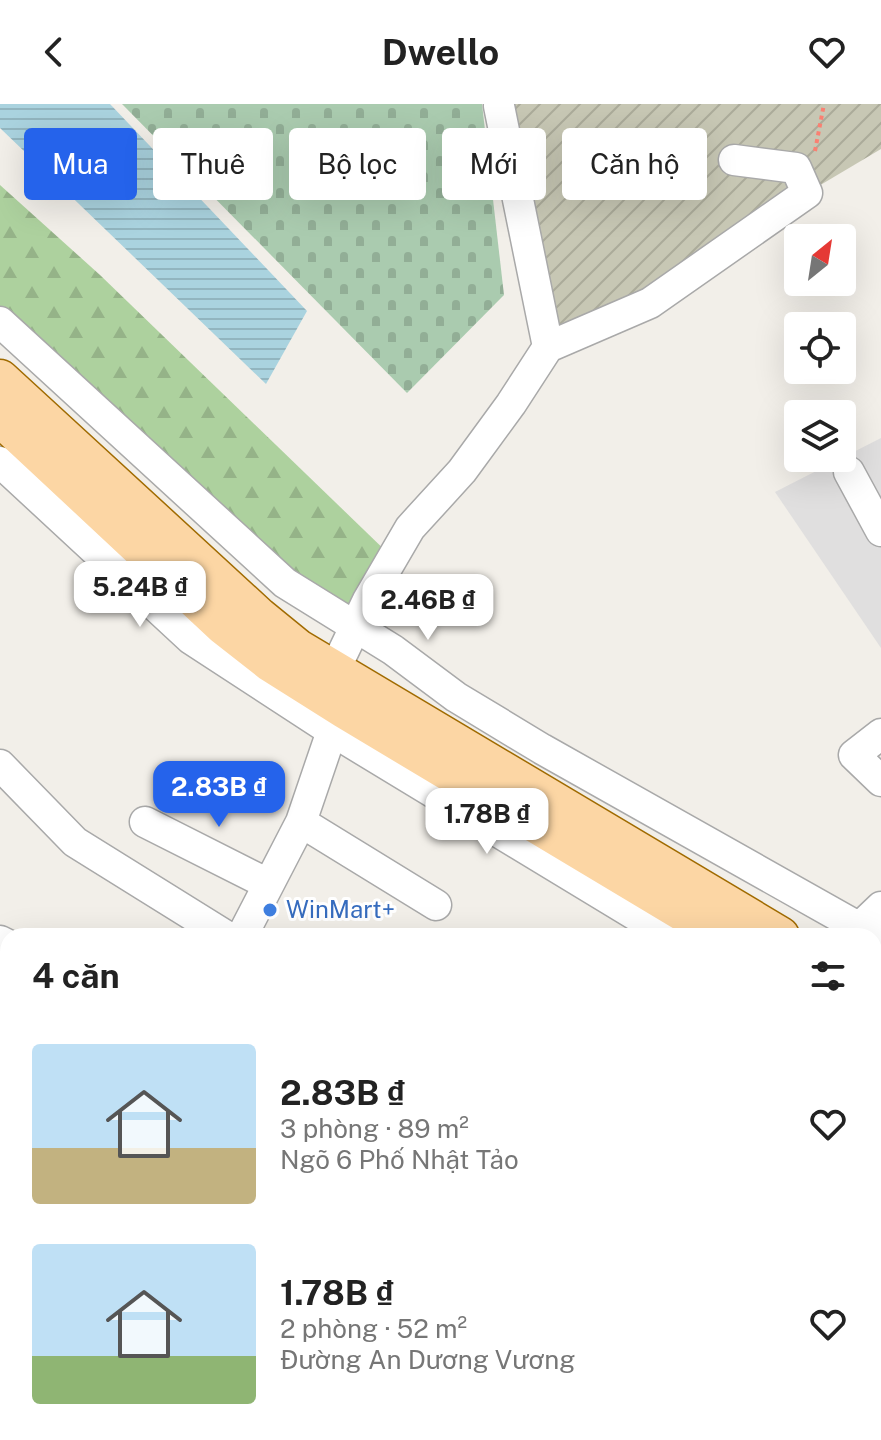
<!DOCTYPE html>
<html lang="vi">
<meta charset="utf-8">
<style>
:root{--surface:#fff;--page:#f2f2f2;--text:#222;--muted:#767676;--accent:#2563eb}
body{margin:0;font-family:"Public Sans",sans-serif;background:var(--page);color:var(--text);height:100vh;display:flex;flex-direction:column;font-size:30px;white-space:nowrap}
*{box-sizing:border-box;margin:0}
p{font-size:26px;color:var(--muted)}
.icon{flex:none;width:44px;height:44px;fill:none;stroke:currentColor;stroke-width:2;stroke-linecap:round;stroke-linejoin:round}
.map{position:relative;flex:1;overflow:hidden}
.panel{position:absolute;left:0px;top:824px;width:882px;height:512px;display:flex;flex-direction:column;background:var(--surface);border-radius:24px 24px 0 0;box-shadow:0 8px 32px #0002}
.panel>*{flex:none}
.top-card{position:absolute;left:24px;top:24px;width:834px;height:72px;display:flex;gap:16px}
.needle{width:52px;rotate:30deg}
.fabs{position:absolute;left:784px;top:120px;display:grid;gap:16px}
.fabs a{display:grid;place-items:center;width:72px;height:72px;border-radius:8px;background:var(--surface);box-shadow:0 8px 32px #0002;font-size:40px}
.price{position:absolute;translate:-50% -68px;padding:0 18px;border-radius:16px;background:#fff;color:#222;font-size:26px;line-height:52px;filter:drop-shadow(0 2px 4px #0008)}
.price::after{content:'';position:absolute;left:50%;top:48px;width:24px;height:18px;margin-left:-12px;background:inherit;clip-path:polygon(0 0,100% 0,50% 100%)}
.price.selected{background:var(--accent);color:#fff}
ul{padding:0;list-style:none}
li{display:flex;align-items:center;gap:24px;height:200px;padding:0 32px}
li span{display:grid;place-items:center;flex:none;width:224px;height:160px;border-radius:8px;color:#555}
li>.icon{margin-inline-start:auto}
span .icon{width:96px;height:96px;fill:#fffc;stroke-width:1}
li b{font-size:34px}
h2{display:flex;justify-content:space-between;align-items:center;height:96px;padding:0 32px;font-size:34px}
.tag{padding:0 28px;border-radius:8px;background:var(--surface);box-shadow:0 8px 32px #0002;font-size:28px;line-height:72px}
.tag.selected{background:var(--accent);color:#fff}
header{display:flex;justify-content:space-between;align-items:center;height:104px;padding:0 32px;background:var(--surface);font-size:36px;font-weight:700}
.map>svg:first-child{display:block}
</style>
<header><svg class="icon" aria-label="back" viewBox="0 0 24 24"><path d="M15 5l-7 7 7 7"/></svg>Dwello<svg class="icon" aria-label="heart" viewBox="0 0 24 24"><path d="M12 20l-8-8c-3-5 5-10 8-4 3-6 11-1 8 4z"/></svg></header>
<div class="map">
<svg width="881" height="1336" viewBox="0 0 881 1336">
<defs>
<pattern id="construction-furrows" width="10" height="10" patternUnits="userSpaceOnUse" patternTransform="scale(2)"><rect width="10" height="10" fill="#c7c7b4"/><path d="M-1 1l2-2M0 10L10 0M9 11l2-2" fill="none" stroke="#abab9a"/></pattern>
<pattern id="forest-firs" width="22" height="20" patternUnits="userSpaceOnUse" patternTransform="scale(2)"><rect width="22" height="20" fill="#add19e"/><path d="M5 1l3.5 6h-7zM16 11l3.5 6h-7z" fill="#95b388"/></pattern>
<pattern id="cemetery-stones" width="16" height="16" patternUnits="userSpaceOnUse" patternTransform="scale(2)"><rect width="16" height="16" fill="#aacbaf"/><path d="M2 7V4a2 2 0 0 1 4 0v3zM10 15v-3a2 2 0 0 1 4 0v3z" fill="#92ae96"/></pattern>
<pattern id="water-rules" width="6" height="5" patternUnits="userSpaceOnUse" patternTransform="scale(2)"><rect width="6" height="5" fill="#aad3df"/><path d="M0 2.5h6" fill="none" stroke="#92b5bf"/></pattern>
</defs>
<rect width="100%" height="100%" fill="#f2efe9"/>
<path fill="#e0dfdf" d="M 881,334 L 881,544 L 775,388 Z"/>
<path fill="url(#construction-furrows)" d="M 501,0 L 881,0 L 881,45 L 548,243 Z"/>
<path fill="url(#forest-firs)" d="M 0,81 L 100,171 L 393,454 L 355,522 L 0,217 Z"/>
<path fill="url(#cemetery-stones)" d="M 122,0 L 482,0 L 504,191 L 407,289 Z"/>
<path fill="url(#water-rules)" d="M 0,0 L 110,0 L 307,207 L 266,280 L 0,24 Z"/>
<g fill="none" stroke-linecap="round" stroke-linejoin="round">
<defs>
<path id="minor" d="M 0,218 L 285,479 L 393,546 L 456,593 L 542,645 L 874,832
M 548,243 L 650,199 L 807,89 L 796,64 L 734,56
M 0,358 L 191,535 L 332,627 L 670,832
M 849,368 L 881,427
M 334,567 L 368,496 L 410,424 L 462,367 L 511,300 L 548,243 L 499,2
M 881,630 L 854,651 L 881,677
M 0,661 L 75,738 L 226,832
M 145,718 L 268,780
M 301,718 L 436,801
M 859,824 L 881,803
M 242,832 L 301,718 L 332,627 L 341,611
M 0,837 L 8,841
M 874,956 L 881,960
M 5,1336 L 9,1328
M 579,1336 L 582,1331
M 805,1336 L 809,1328"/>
<path id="major" d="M 0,275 L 259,513 L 297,544 L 780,832
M 0,313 L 224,522 L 271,559 L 344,605 L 723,832
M 874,889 L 881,893
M 874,922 L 881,926"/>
</defs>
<use href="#minor" stroke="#a9a9a9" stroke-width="33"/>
<use href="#major" stroke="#a06b00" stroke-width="41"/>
<path stroke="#fa8072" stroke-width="4" stroke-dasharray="4 4" stroke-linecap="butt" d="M 815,47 L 824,0"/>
<use href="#minor" stroke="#fff" stroke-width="30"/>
<use href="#major" stroke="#fcd6a4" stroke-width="38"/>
</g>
<circle fill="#3f7fe0" stroke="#fff" stroke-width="3" cx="270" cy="806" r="8"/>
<g text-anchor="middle" stroke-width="6" stroke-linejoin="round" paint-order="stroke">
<g font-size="24" fill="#366cbe" stroke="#fff" text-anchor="start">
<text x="286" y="814">WinMart+</text>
</g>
</g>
</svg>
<div class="fabs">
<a><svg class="needle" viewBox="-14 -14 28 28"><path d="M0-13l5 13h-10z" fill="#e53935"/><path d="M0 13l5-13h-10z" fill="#767676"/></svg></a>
<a><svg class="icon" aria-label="locate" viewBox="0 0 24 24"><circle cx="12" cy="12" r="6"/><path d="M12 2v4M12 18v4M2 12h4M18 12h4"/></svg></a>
<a><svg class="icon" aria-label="layers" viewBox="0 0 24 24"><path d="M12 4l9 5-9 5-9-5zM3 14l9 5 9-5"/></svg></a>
</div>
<b class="price" style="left:140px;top:525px">5.24B ₫</b>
<b class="price" style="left:428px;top:538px">2.46B ₫</b>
<b class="price selected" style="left:219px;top:725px">2.83B ₫</b>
<b class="price" style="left:487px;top:752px">1.78B ₫</b>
<div class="top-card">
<a class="tag selected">Mua</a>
<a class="tag">Thuê</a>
<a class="tag">Bộ lọc</a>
<a class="tag">Mới</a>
<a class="tag">Căn hộ</a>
</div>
<section class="panel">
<h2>4 căn<svg class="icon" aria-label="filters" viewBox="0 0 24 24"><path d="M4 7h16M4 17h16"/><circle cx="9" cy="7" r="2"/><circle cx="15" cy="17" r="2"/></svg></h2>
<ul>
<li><span style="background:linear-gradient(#bfe0f5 65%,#c2b280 0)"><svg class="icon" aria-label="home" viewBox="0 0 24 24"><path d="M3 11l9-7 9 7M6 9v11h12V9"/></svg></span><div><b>2.83B ₫</b><p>3 phòng · 89 m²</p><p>Ngõ 6 Phố Nhật Tảo</p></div><svg class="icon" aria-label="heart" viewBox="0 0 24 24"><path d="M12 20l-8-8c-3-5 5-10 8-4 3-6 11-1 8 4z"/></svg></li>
<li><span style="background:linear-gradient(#bfe0f5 70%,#8fb573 0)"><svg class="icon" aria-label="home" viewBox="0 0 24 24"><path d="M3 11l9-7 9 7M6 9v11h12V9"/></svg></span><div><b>1.78B ₫</b><p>2 phòng · 52 m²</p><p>Đường An Dương Vương</p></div><svg class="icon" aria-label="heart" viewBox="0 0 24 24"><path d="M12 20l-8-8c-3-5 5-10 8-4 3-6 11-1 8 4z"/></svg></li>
</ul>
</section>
</div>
